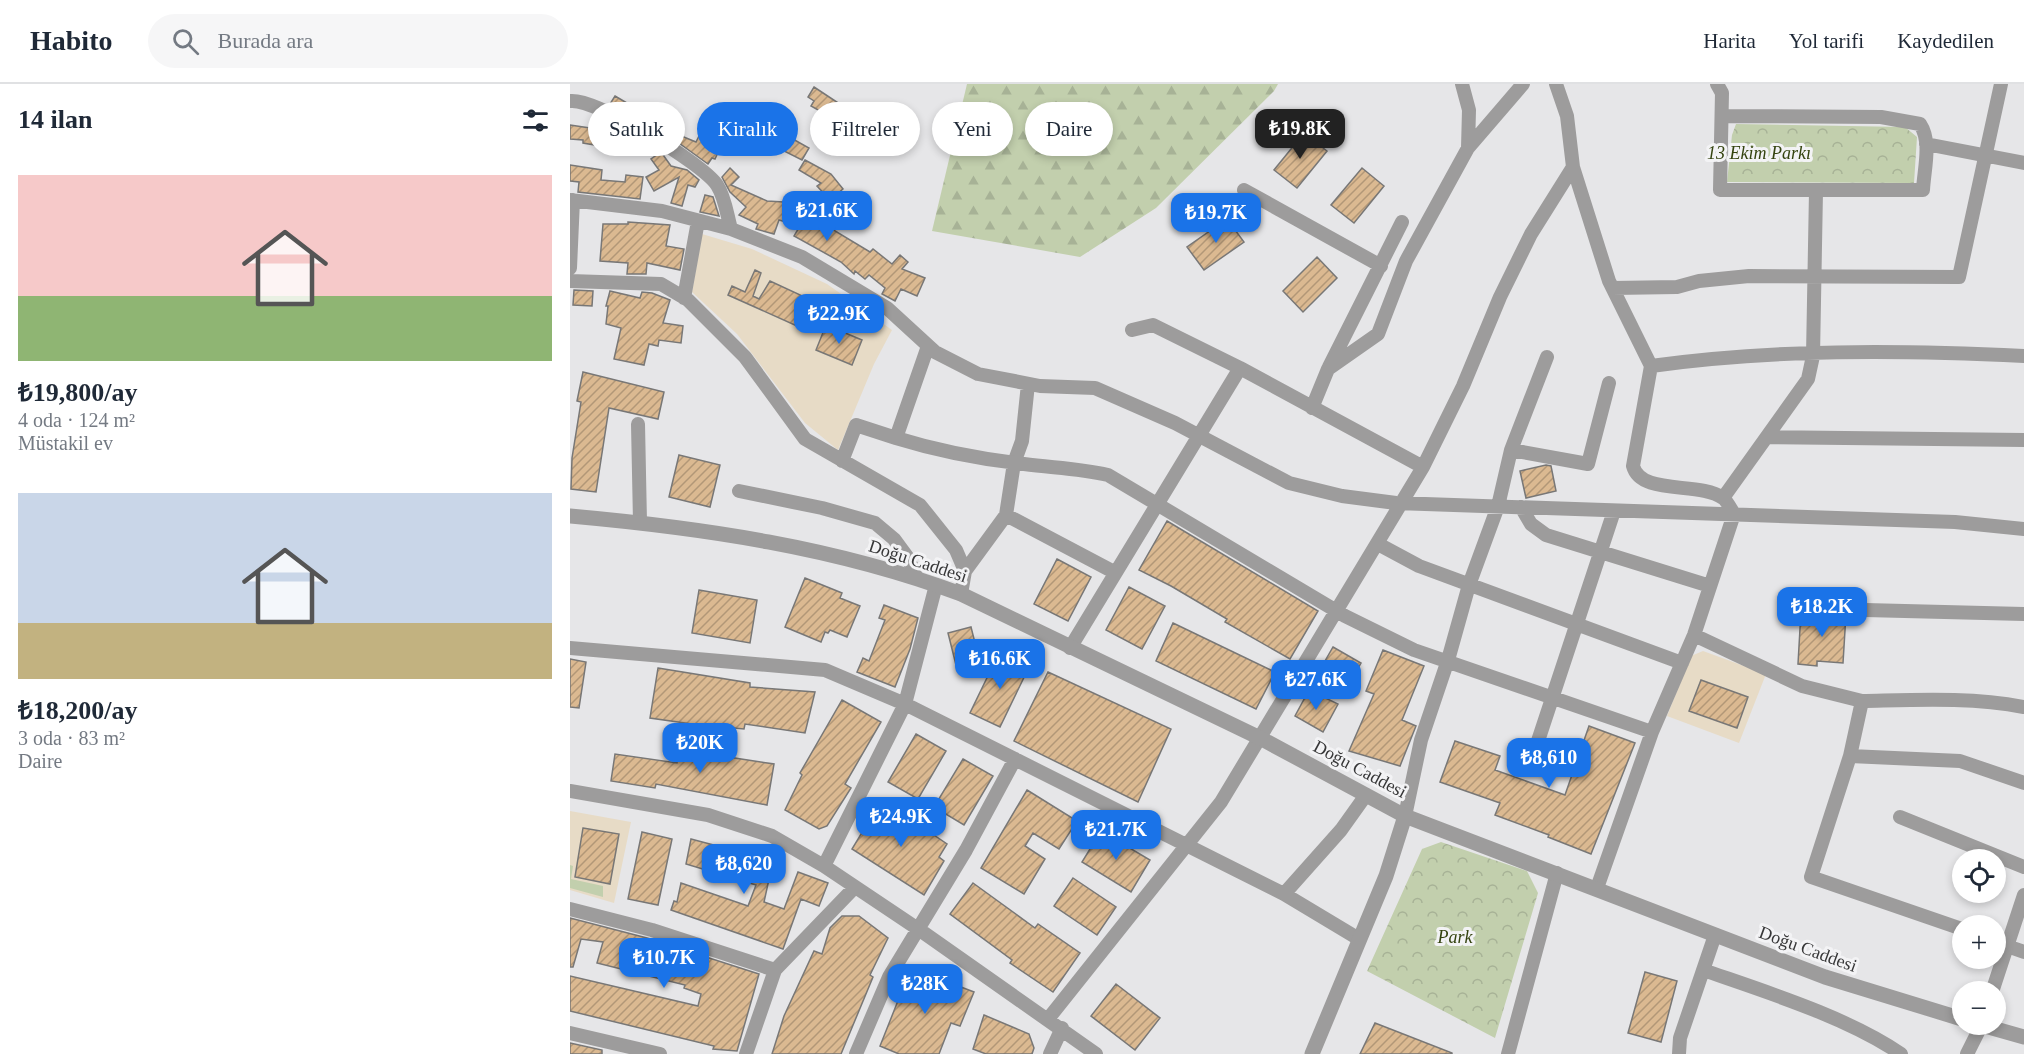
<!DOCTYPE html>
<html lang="tr">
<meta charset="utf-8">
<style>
:root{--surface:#fff;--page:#f6f6f7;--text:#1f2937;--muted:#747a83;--line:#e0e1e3;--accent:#1a73e8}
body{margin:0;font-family:"Times New Roman",serif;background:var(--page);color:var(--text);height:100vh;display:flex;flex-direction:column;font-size:22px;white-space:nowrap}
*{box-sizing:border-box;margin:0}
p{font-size:20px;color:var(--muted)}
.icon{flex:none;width:33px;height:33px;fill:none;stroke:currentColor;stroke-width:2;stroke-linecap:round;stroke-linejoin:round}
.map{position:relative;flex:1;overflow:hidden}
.sheet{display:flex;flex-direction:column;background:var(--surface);width:570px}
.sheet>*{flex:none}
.hud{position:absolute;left:18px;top:18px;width:570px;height:54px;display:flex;gap:12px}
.fabs{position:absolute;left:1382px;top:765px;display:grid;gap:12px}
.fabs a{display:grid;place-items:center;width:54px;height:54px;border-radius:50%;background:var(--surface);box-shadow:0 3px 9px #0003;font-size:30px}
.price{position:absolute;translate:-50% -51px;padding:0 14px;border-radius:12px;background:var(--accent);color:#fff;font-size:20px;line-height:39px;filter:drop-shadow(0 2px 3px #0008)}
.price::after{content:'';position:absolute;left:50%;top:36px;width:18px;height:14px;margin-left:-9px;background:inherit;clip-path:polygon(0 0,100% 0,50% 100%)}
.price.on{background:#222;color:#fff}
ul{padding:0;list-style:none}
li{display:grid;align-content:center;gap:12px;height:318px;padding:0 18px}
li span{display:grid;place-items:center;height:186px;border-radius:0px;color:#555}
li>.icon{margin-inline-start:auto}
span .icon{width:108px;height:108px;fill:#fffc;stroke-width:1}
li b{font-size:26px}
h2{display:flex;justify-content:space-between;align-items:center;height:72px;padding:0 18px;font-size:26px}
.pill{padding:0 21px;border-radius:27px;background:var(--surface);box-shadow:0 3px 9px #0003;font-size:21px;line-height:54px}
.pill.on{background:var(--accent);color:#fff}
header{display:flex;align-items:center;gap:36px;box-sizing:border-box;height:84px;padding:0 30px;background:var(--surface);border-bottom:2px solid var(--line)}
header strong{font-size:28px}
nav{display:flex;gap:33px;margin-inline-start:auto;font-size:21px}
.search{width:420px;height:54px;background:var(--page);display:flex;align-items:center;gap:15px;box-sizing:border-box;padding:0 21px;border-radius:33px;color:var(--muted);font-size:22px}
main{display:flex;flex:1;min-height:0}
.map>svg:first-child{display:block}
</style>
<header>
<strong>Habito</strong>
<div class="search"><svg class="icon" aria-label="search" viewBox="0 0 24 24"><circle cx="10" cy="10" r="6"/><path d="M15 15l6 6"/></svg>Burada ara</div>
<nav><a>Harita</a><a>Yol tarifi</a><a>Kaydedilen</a></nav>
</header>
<main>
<section class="sheet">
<h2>14 ilan<svg class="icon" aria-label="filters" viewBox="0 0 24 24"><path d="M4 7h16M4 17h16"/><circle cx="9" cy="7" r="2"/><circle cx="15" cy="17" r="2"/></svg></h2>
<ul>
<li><span style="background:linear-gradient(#f6c9c9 65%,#8fb573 0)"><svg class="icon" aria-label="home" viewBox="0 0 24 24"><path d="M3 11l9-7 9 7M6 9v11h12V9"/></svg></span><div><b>₺19,800/ay</b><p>4 oda · 124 m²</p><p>Müstakil ev</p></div></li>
<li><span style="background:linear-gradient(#c9d6e8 70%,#c2b280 0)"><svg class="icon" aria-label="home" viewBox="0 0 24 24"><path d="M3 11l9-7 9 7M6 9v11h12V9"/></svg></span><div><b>₺18,200/ay</b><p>3 oda · 83 m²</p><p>Daire</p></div></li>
</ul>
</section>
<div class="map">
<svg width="1454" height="970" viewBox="0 0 1454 970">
<defs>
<pattern id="forest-firs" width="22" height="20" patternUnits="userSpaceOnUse" patternTransform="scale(1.5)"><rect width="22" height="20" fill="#c2cfad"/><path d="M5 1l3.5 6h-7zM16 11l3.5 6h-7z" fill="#a7b296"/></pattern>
<pattern id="park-crowns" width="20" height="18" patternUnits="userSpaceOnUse" patternTransform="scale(1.5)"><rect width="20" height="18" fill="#c2cfad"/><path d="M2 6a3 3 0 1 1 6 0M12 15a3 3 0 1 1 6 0" fill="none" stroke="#a7b296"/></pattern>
<pattern id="building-hatch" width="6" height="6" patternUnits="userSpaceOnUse" patternTransform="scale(1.5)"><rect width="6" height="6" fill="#dbb991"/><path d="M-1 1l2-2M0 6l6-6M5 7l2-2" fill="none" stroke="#b29777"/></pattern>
</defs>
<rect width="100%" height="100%" fill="#e6e6e8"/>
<path fill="#e7dbc6" d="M 132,150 L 182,165 L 257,200 L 322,246 L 304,280 L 268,366 L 235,339 L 167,250 L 122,208 Z
M 1133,567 L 1196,590 L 1169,659 L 1097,632 L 1121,572 Z
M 0,727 L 61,738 L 44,819 L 0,806 Z"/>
<path fill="#c2cfad" d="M 0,781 L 3,782 L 1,795 L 33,802 L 33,813 L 0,804 Z"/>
<path fill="url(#forest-firs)" d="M 397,0 L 708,0 L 704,7 L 586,124 L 510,173 L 362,147 Z"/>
<path fill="url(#park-crowns)" d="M 1166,40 L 1335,43 L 1347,53 L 1344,99 L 1157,98 L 1162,51 Z
M 871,758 L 957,787 L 968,809 L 925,954 L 797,887 L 852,765 Z"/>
<path fill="url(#building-hatch)" stroke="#787776" stroke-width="1.5" d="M 244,3 L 294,36 L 287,48 L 241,22 L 244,17 L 238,13 Z
M 45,12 L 79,32 L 75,38 L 40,20 Z
M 0,41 L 33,46 L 30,62 L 13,59 L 13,56 L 0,55 Z
M 104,49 L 126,58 L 129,52 L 151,62 L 145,75 L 142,74 L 138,80 L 102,54 Z
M 734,49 L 757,67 L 727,104 L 704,86 Z
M 221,54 L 239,64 L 232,76 L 214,67 Z
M 91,68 L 101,82 L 117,86 L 129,96 L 125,103 L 118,101 L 112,122 L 101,119 L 109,93 L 84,107 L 76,93 L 89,86 L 81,75 Z
M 235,76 L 261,90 L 273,105 L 260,116 L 247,102 L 251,99 L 229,86 Z
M 0,81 L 32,86 L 31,96 L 55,98 L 56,91 L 73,93 L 70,115 L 8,108 L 9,98 L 0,97 Z
M 160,84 L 169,93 L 161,101 L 197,117 L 214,118 L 234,124 L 232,131 L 256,144 L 257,142 L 300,168 L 303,165 L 322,180 L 330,171 L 338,178 L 332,185 L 355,194 L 347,212 L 331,205 L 325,217 L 312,210 L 315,204 L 299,191 L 295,195 L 285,187 L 284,190 L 271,178 L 224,152 L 230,142 L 209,136 L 204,150 L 186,145 L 188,140 L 169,131 L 176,123 L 160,108 L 152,93 Z
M 792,84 L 814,102 L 784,139 L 761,121 Z
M 135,111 L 143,113 L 149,132 L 130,128 Z
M 657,135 L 674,158 L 634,186 L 617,163 Z
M 58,138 L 100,141 L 96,162 L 114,165 L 110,186 L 77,179 L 76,190 L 57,190 L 58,179 L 30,177 L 33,140 L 58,140 Z
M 747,173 L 767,194 L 733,228 L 713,207 Z
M 185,186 L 191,189 L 183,212 L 189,215 L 200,197 L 239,215 L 227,242 L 158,211 L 162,202 L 175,208 Z
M 4,206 L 23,207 L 22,222 L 3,221 Z
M 40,207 L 70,214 L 72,208 L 82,209 L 100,216 L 93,239 L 113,242 L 111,259 L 89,256 L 88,262 L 79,260 L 74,281 L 44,275 L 51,244 L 36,240 L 38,222 L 36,222 Z
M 256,241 L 292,256 L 282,281 L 246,266 Z
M 13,288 L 94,308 L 88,335 L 39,324 L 26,408 L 1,405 L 2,374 L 11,318 L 7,317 Z
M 109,371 L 150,381 L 140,423 L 99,413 Z
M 976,381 L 981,382 L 986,407 L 956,414 L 950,387 Z
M 597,437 L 748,527 L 720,575 L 655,538 L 657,535 L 601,502 L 569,486 Z
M 487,475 L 521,493 L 498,537 L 464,520 Z
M 235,494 L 272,509 L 270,514 L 290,522 L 277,553 L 260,546 L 258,549 L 255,548 L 251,558 L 215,543 Z
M 559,503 L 595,522 L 572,565 L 536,546 Z
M 129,506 L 187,516 L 180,559 L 122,549 Z
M 314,521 L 348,534 L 340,565 L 325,603 L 287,588 L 293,574 L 299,577 L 315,536 L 309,534 Z
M 1231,527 L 1276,530 L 1273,579 L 1247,577 L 1247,582 L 1228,580 Z
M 603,539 L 705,588 L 686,625 L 586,577 Z
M 401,543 L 409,575 L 386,581 L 378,549 Z
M 763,563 L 791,579 L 775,607 L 747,591 Z
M 813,566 L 854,582 L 832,636 L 846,642 L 830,682 L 779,667 L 804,610 L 796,607 Z
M 429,569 L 459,583 L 430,643 L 400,629 Z
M 0,575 L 16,578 L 9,624 L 0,623 Z
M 88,584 L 180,599 L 180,603 L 245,608 L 235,649 L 175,640 L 174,645 L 122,640 L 80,634 Z
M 478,588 L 601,645 L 568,718 L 444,657 Z
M 1131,596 L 1178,613 L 1167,644 L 1119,627 Z
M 739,606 L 768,620 L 753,648 L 725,632 Z
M 272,616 L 311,638 L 275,700 L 281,704 L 257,742 L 249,745 L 215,726 L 232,691 L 230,689 Z
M 1019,642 L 1065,659 L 1021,770 L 978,753 L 979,751 L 925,731 L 930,719 L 870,698 L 885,657 L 930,672 L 925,686 L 995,711 Z
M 346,650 L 376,667 L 348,715 L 318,698 Z
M 111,659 L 152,666 L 152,672 L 204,680 L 197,721 L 86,700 L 85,704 L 41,697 L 45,670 L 107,679 Z
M 393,675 L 423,692 L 394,741 L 364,723 Z
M 457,706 L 507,737 L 489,765 L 463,749 L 455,762 L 475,775 L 454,810 L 411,784 Z
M 311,717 L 338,733 L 335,737 L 350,746 L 352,743 L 377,760 L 369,773 L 374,777 L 354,811 L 282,765 Z
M 13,744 L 49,750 L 40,800 L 5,793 Z
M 531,747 L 580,776 L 561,808 L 512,778 Z
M 72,748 L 102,755 L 88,821 L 58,815 Z
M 121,755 L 189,773 L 187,783 L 192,774 L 203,777 L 194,818 L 214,825 L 228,788 L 258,799 L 249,822 L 231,815 L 213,865 L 101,826 L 104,817 L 107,818 L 111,799 L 178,822 L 186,801 L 116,780 Z
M 503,794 L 546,823 L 527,851 L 484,822 Z
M 403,799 L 465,844 L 468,840 L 510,869 L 483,908 L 440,879 L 442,876 L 380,830 Z
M 272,832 L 289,832 L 318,854 L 300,891 L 303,893 L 271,970 L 202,970 L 214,932 L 244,867 L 252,870 L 260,844 Z
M 0,834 L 77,854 L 189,890 L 167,967 L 143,965 L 144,962 L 0,927 L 0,892 L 128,922 L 131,910 L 114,904 L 115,901 L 27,879 L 33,858 L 11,855 L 3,883 L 0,883 Z
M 341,884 L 404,908 L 390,942 L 381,939 L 369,970 L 329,970 L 310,962 Z
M 1075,888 L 1107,897 L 1091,958 L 1058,949 Z
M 546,900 L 590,934 L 565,966 L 521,932 Z
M 414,931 L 459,950 L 464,964 L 462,970 L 416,970 L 403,965 Z
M 805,939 L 882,969 L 882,970 L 790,970 Z
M 0,959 L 32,966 L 32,970 L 0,970 Z"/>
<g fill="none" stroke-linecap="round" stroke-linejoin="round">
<path stroke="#9d9c9c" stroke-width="14" d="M 892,0 L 899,26 L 898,64
M 986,0 L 997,32 L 1003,83 L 1039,197 L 1081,282 L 1063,382 C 1071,412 1129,397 1153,414 C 1157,417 1161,425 1164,430
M 1147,0 L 1152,9 L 1150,106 L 1353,106 C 1354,85 1362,58 1350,40 L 1311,33 L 1152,32
M 0,17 C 26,14 132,79 147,101 C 155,113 157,131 161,145 L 92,127 L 0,116
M 1356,60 L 1454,79
M 674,106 L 811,182
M 161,145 L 232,173 L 317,224 L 365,268 L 408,290 L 470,302 L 525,304 L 605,339 L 719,399 L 772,412 L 826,419 L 1385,438 L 1454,445
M 0,184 L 3,116
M 0,197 L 91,200 L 118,216 L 175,273 L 235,355 L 350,421 L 386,466 L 395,487 L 391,510
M 1043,204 L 1107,203 L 1129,197 L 1179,192 L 1389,193 L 1431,0
M 114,214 L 128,137
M 1081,282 C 1204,265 1329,266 1454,272
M 759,283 L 832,138
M 458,300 L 452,357 L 444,379 L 436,431 L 544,488
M 742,324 L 758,285 L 808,250 L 836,177 L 898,64 L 953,0
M 68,340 L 70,438
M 1197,353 L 1454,356
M 326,354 C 368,367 410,375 454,380 C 484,384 508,384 538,391 L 775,532 L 844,566 L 1082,648
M 941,366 L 977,273
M 272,377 L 286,341 L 326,354 L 358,262
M 853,383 L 893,302 L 930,213 L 961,150 L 1003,83
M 169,407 L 252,424 L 305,439 L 324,455 L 338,474 L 347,494
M 1153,414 L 1238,295 L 1243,272 L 1246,107
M 951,423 L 961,440 L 976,451 L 1140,502
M 808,460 L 849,482 L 1112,579
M 395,487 L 436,431
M 1295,526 L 1454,530
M 1124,551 L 1232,602 L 1292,617 L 1280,672
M 0,564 L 255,586 L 335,620 L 714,810 L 789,855
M 500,564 L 670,284 L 583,241 L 562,246
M 1292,617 C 1346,616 1401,613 1454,623
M 965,666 L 1044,427
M 0,707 L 138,731 L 202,752 L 254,782 L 354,849 L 526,970
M 835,732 L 851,656 L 878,576 L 899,501 L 928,422 L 941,366 L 1018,380 L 1039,299
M 1330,733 L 1454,783
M 254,782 L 335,620 L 366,501
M 1027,804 L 1082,648 L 1124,551 L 1164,430
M 714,810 L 771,746 L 796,711
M 0,825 L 82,846 L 205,886
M 1392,845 L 1241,793 L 1280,672 L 1390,677 L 1454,699
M 1437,862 L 1454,868
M 1133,886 C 1196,908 1277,933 1331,970
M 1422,908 L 1454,811
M 478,935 L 651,718 L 853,383 L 670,284
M 0,949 L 90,970
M 176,970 L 205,886 L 285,803
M 286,970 L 319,893 L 396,766 L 445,675
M 480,970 L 492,944
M 938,970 L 987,789
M 1109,970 L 1110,954 L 1145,851
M 1397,970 L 1412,940"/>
<path stroke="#9d9c9c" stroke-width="15" d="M 0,432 C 133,444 265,463 391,510 L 690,654 L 835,732 L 1255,893 L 1392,935
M 1408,940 L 1454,953
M 742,970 L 816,792 L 835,732"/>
</g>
<g text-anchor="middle" stroke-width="6" stroke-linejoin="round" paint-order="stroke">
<g font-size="18" font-style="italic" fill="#34430f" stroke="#f3f3f5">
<text x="1189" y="75">13 Ekim Parkı</text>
<text x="885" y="859">Park</text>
</g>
<g font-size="18" fill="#373738" stroke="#f3f3f5">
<text transform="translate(348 477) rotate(18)" y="6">Doğu Caddesi</text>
<text transform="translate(790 685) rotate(28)" y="6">Doğu Caddesi</text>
<text transform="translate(1238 865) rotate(20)" y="6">Doğu Caddesi</text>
</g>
</g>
</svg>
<div class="fabs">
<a><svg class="icon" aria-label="locate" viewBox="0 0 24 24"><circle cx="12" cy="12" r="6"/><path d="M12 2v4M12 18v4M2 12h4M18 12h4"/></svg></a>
<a>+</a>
<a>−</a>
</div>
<b class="price on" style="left:730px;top:76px">₺19.8K</b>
<b class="price" style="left:257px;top:158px">₺21.6K</b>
<b class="price" style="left:646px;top:160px">₺19.7K</b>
<b class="price" style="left:269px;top:261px">₺22.9K</b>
<b class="price" style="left:1252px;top:554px">₺18.2K</b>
<b class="price" style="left:430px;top:606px">₺16.6K</b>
<b class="price" style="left:746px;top:627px">₺27.6K</b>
<b class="price" style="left:130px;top:690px">₺20K</b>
<b class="price" style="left:979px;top:705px">₺8,610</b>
<b class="price" style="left:331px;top:764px">₺24.9K</b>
<b class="price" style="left:546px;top:777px">₺21.7K</b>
<b class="price" style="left:174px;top:811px">₺8,620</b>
<b class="price" style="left:94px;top:905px">₺10.7K</b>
<b class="price" style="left:355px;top:931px">₺28K</b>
<div class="hud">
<a class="pill">Satılık</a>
<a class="pill on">Kiralık</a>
<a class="pill">Filtreler</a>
<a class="pill">Yeni</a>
<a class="pill">Daire</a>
</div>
</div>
</main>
